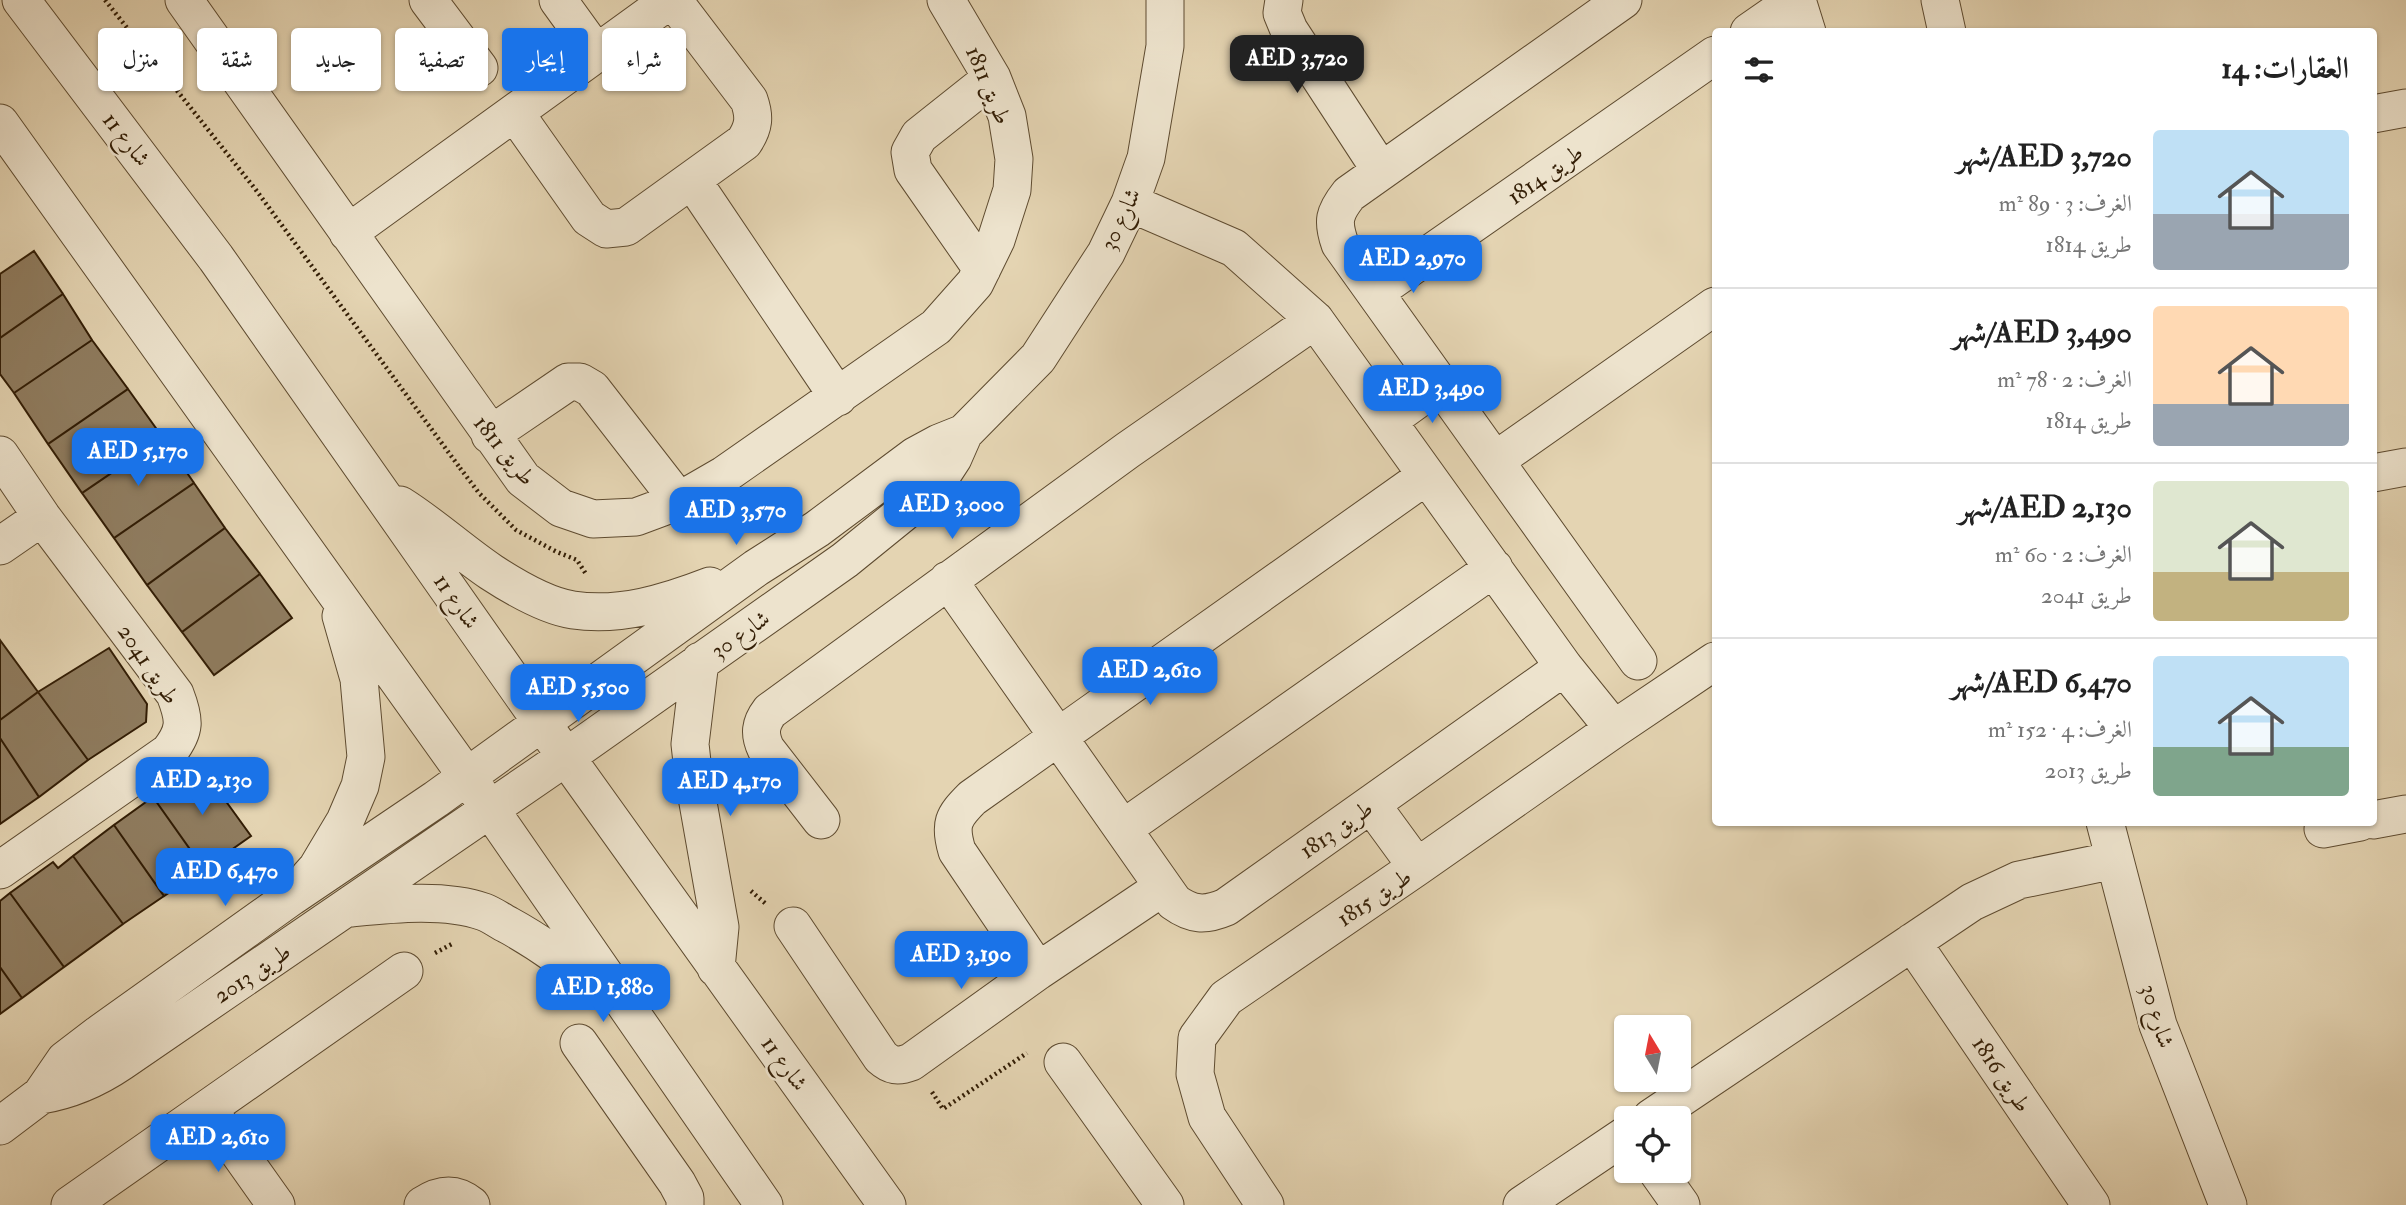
<!DOCTYPE html>
<html lang="ar">
<meta charset="utf-8">
<style>
:root{--surface:#fff;--page:#f6f6f6;--text:#222;--muted:#767676;--line:#e0e0e0;--accent:#1a73e8}
body{margin:0;font-family:"IM FELL Double Pica",Amiri,serif;background:var(--page);color:var(--text);direction:rtl;height:100vh;display:flex;flex-direction:column;font-size:26px;white-space:nowrap}
*{box-sizing:border-box;margin:0}
p{font-size:23px;color:var(--muted)}
.icon{flex:none;width:38px;height:38px;fill:none;stroke:currentColor;stroke-width:2;stroke-linecap:round;stroke-linejoin:round}
.map{position:relative;flex:1;overflow:hidden;direction:ltr}
.sheet{position:absolute;left:1712px;top:28px;width:665px;height:798px;display:flex;flex-direction:column;background:var(--surface);border-radius:7px;box-shadow:0 2px 5px #0004;direction:rtl}
.sheet>*{flex:none}
.banner{position:absolute;left:21px;top:28px;width:665px;height:63px;direction:rtl;display:flex;gap:14px}
.needle{width:46px;rotate:350deg}
.tools{position:absolute;left:1614px;top:1015px;display:grid;gap:14px}
.tools a{display:grid;place-items:center;width:77px;height:77px;border-radius:7px;background:var(--surface);box-shadow:0 2px 5px #0004;font-size:35px}
.price{position:absolute;translate:-50% -60px;padding:0 16px;border-radius:14px;background:var(--accent);color:#fff;font-size:23px;line-height:46px;filter:drop-shadow(0 2px 4px #0008)}
.price::after{content:'';position:absolute;left:50%;top:42px;width:21px;height:16px;margin-left:-10px;background:inherit;clip-path:polygon(0 0,100% 0,50% 100%)}
.price.current{background:#222;color:#fff}
ul{padding:0;list-style:none}
li{display:flex;align-items:center;gap:21px;height:175px;padding:0 28px}
li+li{border-top:2px solid var(--line)}
li span{display:grid;place-items:center;flex:none;width:196px;height:140px;border-radius:7px;color:#555}
li>.icon{margin-inline-start:auto}
span .icon{width:84px;height:84px;fill:#fffc;stroke-width:1}
li b{font-size:30px}
h2{display:flex;justify-content:space-between;align-items:center;height:84px;padding:0 28px;font-size:30px}
.tag{padding:0 24px;border-radius:7px;background:var(--surface);box-shadow:0 2px 5px #0004;font-size:24px;line-height:63px}
.tag.current{background:var(--accent);color:#fff}
.map>svg:first-child{display:block}
</style>
<div class="map">
<svg width="2406" height="1205" viewBox="0 0 2406 1205">
<rect width="100%" height="100%" fill="#e4d4b2"/>
<filter id="stains"><feTurbulence type="fractalNoise" baseFrequency=".00286" numOctaves="4"/><feColorMatrix values="0 0 0 0 .2 0 0 0 0 .09 0 0 0 0 .02 0 0 0 .5 -.17"/></filter>
<radialGradient id="worn" r=".72"><stop offset=".6" stop-color="#630" stop-opacity="0"/><stop offset="1" stop-color="#630" stop-opacity=".3"/></radialGradient>
<path fill="#8f7c5f" stroke="#321d05" stroke-width="2" d="M 34,251 L 63,294 L 0,338 L 0,274 Z
M 63,294 L 92,340 L 14,393 L 0,374 L 0,338 Z
M 92,340 L 128,389 L 48,444 L 14,393 Z
M 128,389 L 163,438 L 82,493 L 48,444 Z
M 163,438 L 194,483 L 114,538 L 82,493 Z
M 194,483 L 225,528 L 147,585 L 114,538 Z
M 225,528 L 260,574 L 182,632 L 147,585 Z
M 260,574 L 292,618 L 214,675 L 182,632 Z
M 0,640 L 38,692 L 0,720 Z
M 109,648 L 147,704 L 146,722 L 88,760 L 38,692 Z
M 38,692 L 88,760 L 39,797 L 0,738 L 0,720 Z
M 0,738 L 39,797 L 0,824 Z
M 199,764 L 251,836 L 204,869 L 153,797 Z
M 153,797 L 204,869 L 164,896 L 114,825 Z
M 114,825 L 164,896 L 123,924 L 73,856 Z
M 73,856 L 123,924 L 64,967 L 10,893 L 53,862 L 58,868 Z
M 10,893 L 64,967 L 22,998 L 0,967 L 0,901 Z
M 0,967 L 22,998 L 0,1014 Z"/>
<g fill="none" stroke-linecap="round" stroke-linejoin="round">
<defs>
<path id="minor" d="M 21,0 L 216,258 L 566,757 L 887,1205
M 184,0 L 523,479 L 561,508 L 593,519 L 636,517 L 679,501 L 724,475 L 936,327 L 975,283 L 996,240 L 1012,190 L 1014,159 L 1007,116 L 992,78 L 946,0
M 428,0 L 479,68
M 558,0 L 597,54
M 1284,0 L 1282,13 L 1289,30 L 1381,171
M 1623,0 L 1349,194 C 1334,213 1332,221 1340,244 L 1638,661
M 1797,0 L 1807,32
M 1940,0 L 1947,32
M 1749,32 L 1795,0
M 515,113 L 589,218 L 606,229 L 626,227 L 744,142 C 754,127 755,117 749,100 L 673,0
M 2373,114 L 2406,108
M 0,123 L 490,809 L 764,1205
M 692,180 L 838,397
M 1130,203 L 1234,248 L 1315,320 L 1564,667 L 1614,729
M 348,233 L 670,0
M 982,269 L 913,170 L 910,152 L 919,136 L 992,78
M 1375,292 L 1715,55
M 1389,420 L 1440,383
M 490,435 L 568,382 L 580,382 L 592,389 L 679,501
M 0,455 L 42,517 L 175,694 C 185,720 186,730 169,752 L 0,870
M 1496,460 L 1715,306
M 2373,473 L 2406,467
M 400,505 C 432,525 460,551 491,572 C 514,587 546,606 573,610 C 620,617 666,603 710,586
M 0,546 L 42,517
M 948,580 L 1174,902 C 1192,915 1205,916 1226,907 L 1564,667
M 700,661 L 690,744 L 694,780 L 720,927 L 716,968
M 1371,804 L 1417,867
M 821,820 L 766,749 C 759,734 760,724 770,711 L 1128,450 L 1315,320
M 2373,820 L 2406,814
M 2105,822 L 2158,1025 L 2228,1205
M 1124,828 L 1494,568
M 2323,829 L 2360,822
M 309,877 L 317,868 L 345,821 L 360,786 L 366,757 L 359,679 L 341,616
M 351,908 C 391,904 445,898 484,912 C 492,915 500,921 508,925 C 541,943 571,965 600,989
M 793,926 L 881,1057 C 891,1066 898,1067 911,1062 L 1038,971 L 1163,887
M 1912,942 L 2091,1205
M 1038,971 L 957,851 C 949,824 953,817 972,798 L 1426,476
M 579,1043 L 677,1183 L 685,1198 L 685,1205
M 1063,1062 L 1165,1205
M 41,1095 C 71,1090 96,1079 121,1062 L 566,757 L 845,560 L 919,500 L 938,481 L 953,458 L 964,433 L 1038,358 L 1106,253 L 1130,203 L 1146,158 L 1165,46 L 1165,0
M 208,1109 L 276,1205
M 1651,1118 L 1972,902 L 2019,880 L 2115,860
M 0,1126 L 41,1095 L 65,1060 L 99,1034 L 291,897 L 436,799 L 756,568 L 817,529 L 915,456 L 939,443 L 964,433
M 1657,1171 L 1681,1205
M 70,1205 L 404,971
M 423,1205 C 440,1194 455,1192 471,1205
M 1265,1205 L 1207,1117 L 1195,1074 L 1197,1038 L 1226,998 L 1417,867 L 1614,729 L 1715,661
M 1522,1205 L 1626,1135"/>
</defs>
<use href="#minor" stroke="#5e4b30" stroke-width="39"/>
<path stroke="#321d05" stroke-width="4.5" stroke-dasharray="2 3.5" stroke-linecap="butt" d="M 105,0 L 256,190 L 460,468
M 460,468 L 479,493 L 516,530 L 557,552 L 577,560 L 586,574
M 751,891 L 766,904
M 435,953 L 452,944
M 932,1092 L 943,1109 L 1027,1053"/>
<use href="#minor" stroke="#ede3cd" stroke-width="37"/>
</g>
<g text-anchor="middle" stroke-width="5" stroke-linejoin="round" paint-order="stroke">
<g font-size="23" fill="#321d05" stroke="#ede3cd">
<text transform="translate(989 85) rotate(67)" y="8">طريق 1811</text>
<text transform="translate(127 139) rotate(52)" y="8">شارع 11</text>
<text transform="translate(1545 174) rotate(-35)" y="8">طريق 1814</text>
<text transform="translate(1120 219) rotate(-65)" y="8">شارع 30</text>
<text transform="translate(505 450) rotate(51)" y="8">طريق 1811</text>
<text transform="translate(457 601) rotate(55)" y="8">شارع 11</text>
<text transform="translate(740 634) rotate(-35)" y="8">شارع 30</text>
<text transform="translate(149 664) rotate(56)" y="8">طريق 2041</text>
<text transform="translate(1336 829) rotate(-35)" y="8">طريق 1813</text>
<text transform="translate(1374 897) rotate(-34)" y="8">طريق 1815</text>
<text transform="translate(252 973) rotate(-34)" y="8">طريق 2013</text>
<text transform="translate(2158 1016) rotate(73)" y="8">شارع 30</text>
<text transform="translate(785 1063) rotate(54)" y="8">شارع 11</text>
<text transform="translate(2002 1074) rotate(56)" y="8">طريق 1816</text>
</g>
</g>
<rect width="100%" height="100%" filter="url(#stains)"/>
<rect width="100%" height="100%" fill="url(#worn)"/>
</svg>
<div class="tools">
<a><svg class="needle" viewBox="-14 -14 28 28"><path d="M0-13l5 13h-10z" fill="#e53935"/><path d="M0 13l5-13h-10z" fill="#767676"/></svg></a>
<a><svg class="icon" aria-label="locate" viewBox="0 0 24 24"><circle cx="12" cy="12" r="6"/><path d="M12 2v4M12 18v4M2 12h4M18 12h4"/></svg></a>
</div>
<b class="price current" style="left:1297px;top:95px">AED 3,720</b>
<b class="price" style="left:1413px;top:295px">AED 2,970</b>
<b class="price" style="left:1432px;top:425px">AED 3,490</b>
<b class="price" style="left:138px;top:488px">AED 5,170</b>
<b class="price" style="left:952px;top:541px">AED 3,000</b>
<b class="price" style="left:736px;top:547px">AED 3,570</b>
<b class="price" style="left:1150px;top:707px">AED 2,610</b>
<b class="price" style="left:578px;top:724px">AED 5,500</b>
<b class="price" style="left:202px;top:817px">AED 2,130</b>
<b class="price" style="left:730px;top:818px">AED 4,170</b>
<b class="price" style="left:225px;top:908px">AED 6,470</b>
<b class="price" style="left:961px;top:991px">AED 3,190</b>
<b class="price" style="left:603px;top:1024px">AED 1,880</b>
<b class="price" style="left:218px;top:1174px">AED 2,610</b>
<div class="banner">
<a class="tag">شراء</a>
<a class="tag current">إيجار</a>
<a class="tag">تصفية</a>
<a class="tag">جديد</a>
<a class="tag">شقة</a>
<a class="tag">منزل</a>
</div>
<section class="sheet">
<h2>العقارات: 14<svg class="icon" aria-label="filters" viewBox="0 0 24 24"><path d="M4 7h16M4 17h16"/><circle cx="9" cy="7" r="2"/><circle cx="15" cy="17" r="2"/></svg></h2>
<ul>
<li><span style="background:linear-gradient(#bfe0f5 60%,#9aa5b1 0)"><svg class="icon" aria-label="home" viewBox="0 0 24 24"><path d="M3 11l9-7 9 7M6 9v11h12V9"/></svg></span><div><b>AED 3,720/شهر</b><p>الغرف: 3 · 89 m²</p><p>طريق 1814</p></div></li>
<li><span style="background:linear-gradient(#ffd9b3 70%,#9aa5b1 0)"><svg class="icon" aria-label="home" viewBox="0 0 24 24"><path d="M3 11l9-7 9 7M6 9v11h12V9"/></svg></span><div><b>AED 3,490/شهر</b><p>الغرف: 2 · 78 m²</p><p>طريق 1814</p></div></li>
<li><span style="background:linear-gradient(#dfe7d0 65%,#c2b280 0)"><svg class="icon" aria-label="home" viewBox="0 0 24 24"><path d="M3 11l9-7 9 7M6 9v11h12V9"/></svg></span><div><b>AED 2,130/شهر</b><p>الغرف: 2 · 60 m²</p><p>طريق 2041</p></div></li>
<li><span style="background:linear-gradient(#bfe0f5 65%,#7fa58c 0)"><svg class="icon" aria-label="home" viewBox="0 0 24 24"><path d="M3 11l9-7 9 7M6 9v11h12V9"/></svg></span><div><b>AED 6,470/شهر</b><p>الغرف: 4 · 152 m²</p><p>طريق 2013</p></div></li>
</ul>
</section>
</div>
